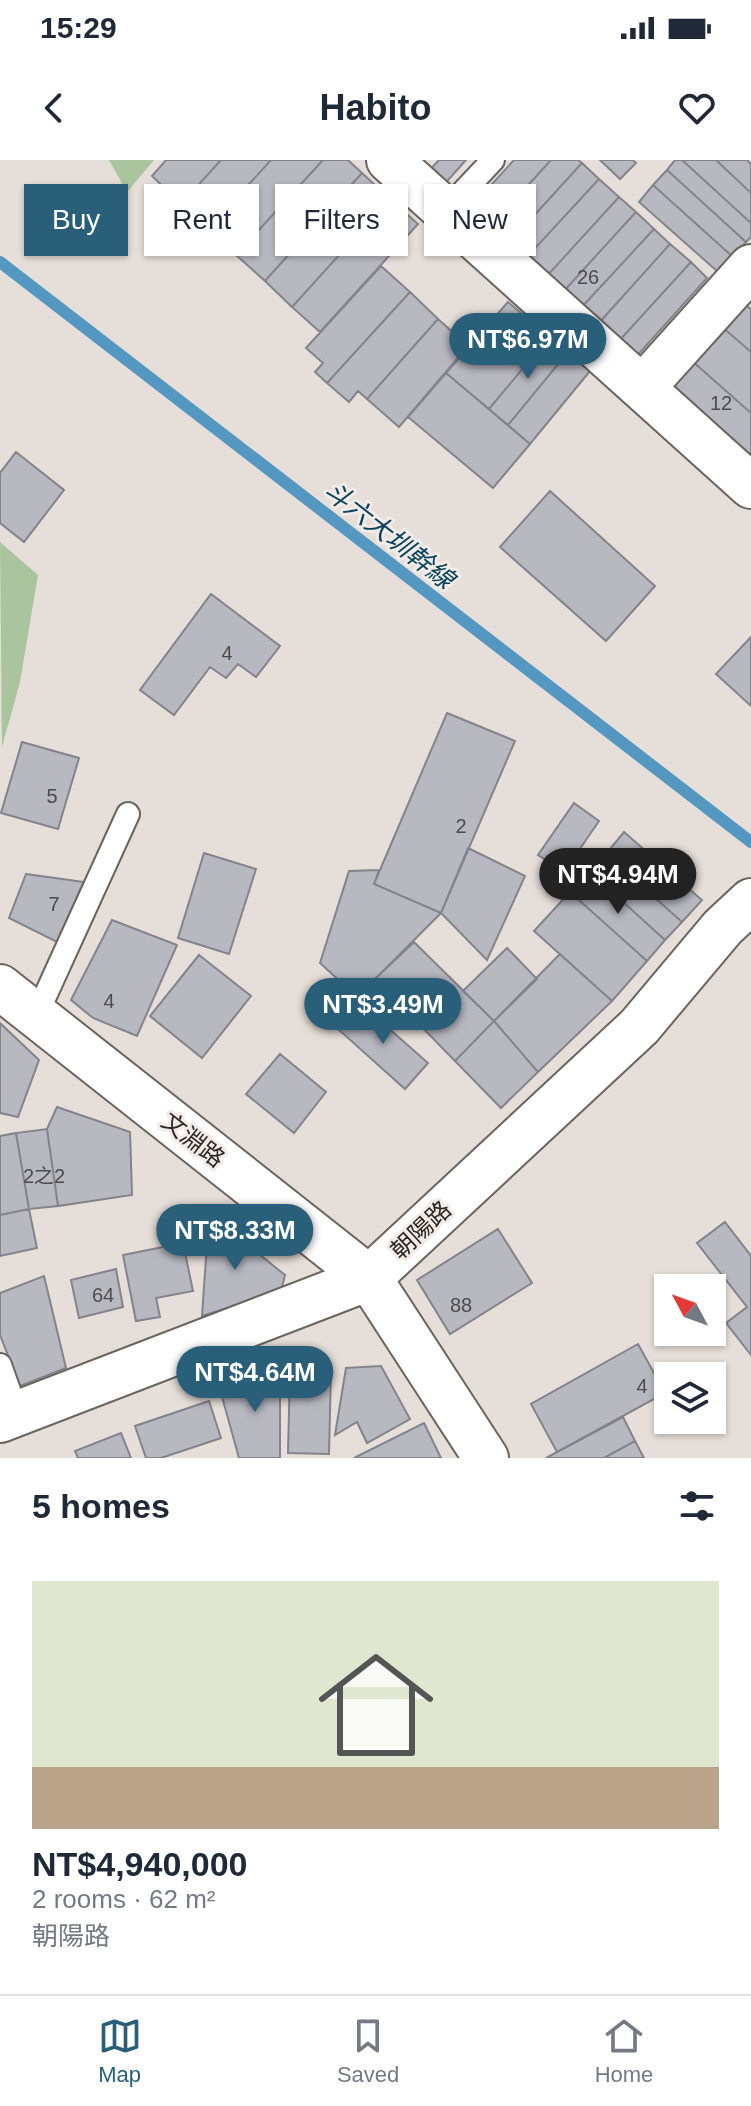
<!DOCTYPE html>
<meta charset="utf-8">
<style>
:root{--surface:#fff;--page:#f2f2f3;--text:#1f2937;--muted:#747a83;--line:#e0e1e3;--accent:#2a5f7a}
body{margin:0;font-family:Helvetica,"Noto Sans TC",sans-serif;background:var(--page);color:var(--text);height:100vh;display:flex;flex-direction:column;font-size:30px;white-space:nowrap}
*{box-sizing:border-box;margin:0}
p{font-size:26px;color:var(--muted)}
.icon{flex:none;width:44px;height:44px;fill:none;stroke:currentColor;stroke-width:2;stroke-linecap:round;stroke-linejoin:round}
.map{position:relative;height:1298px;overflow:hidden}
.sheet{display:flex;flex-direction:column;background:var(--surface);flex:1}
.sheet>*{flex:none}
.banner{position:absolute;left:24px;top:24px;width:704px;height:72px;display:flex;gap:16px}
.needle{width:52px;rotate:311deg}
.controls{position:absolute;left:654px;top:1114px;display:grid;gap:16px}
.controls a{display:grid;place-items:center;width:72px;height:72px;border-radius:0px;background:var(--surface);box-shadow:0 2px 6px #0004;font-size:40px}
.price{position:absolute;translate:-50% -68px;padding:0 18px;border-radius:28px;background:var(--accent);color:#fff;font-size:26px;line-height:52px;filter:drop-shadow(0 2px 4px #0008)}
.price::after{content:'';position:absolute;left:50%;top:48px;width:24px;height:18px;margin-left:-12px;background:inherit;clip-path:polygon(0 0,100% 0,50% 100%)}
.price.active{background:#222;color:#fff}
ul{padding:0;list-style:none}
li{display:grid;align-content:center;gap:16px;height:424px;padding:0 32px}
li+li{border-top:2px solid var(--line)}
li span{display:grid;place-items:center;height:248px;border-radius:0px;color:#555}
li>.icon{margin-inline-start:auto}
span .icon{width:144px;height:144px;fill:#fffc;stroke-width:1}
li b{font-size:34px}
h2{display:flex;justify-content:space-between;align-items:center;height:96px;padding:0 32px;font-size:34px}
.chip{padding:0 28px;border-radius:0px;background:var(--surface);box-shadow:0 2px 6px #0004;font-size:28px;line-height:72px}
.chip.active{background:var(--accent);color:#fff}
.status{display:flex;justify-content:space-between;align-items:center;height:56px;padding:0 40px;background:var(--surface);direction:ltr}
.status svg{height:22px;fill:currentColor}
header{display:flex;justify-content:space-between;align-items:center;height:104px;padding:0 32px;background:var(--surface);font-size:36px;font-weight:700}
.tab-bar{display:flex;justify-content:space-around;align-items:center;height:112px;border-top:2px solid var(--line);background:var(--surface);font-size:22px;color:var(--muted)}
.tab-bar a{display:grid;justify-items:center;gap:4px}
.tab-bar .active{color:var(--accent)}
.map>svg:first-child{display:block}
</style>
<div class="status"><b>15:29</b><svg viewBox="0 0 49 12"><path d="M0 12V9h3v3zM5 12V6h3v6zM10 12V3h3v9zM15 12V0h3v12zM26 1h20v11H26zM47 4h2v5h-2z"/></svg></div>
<header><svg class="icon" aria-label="back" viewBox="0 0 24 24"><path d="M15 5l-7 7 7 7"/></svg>Habito<svg class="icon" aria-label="heart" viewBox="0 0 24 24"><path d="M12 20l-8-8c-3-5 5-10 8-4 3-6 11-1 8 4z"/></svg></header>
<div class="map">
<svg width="751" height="1298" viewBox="0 0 751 1298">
<rect width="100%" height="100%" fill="#e6ded8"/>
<path fill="#aac49d" d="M 109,0 L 154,0 L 127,32 Z
M 0,382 L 38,415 L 20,522 L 2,587 Z"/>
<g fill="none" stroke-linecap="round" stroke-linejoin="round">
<path stroke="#5498c1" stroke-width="12" d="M 0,102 L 751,682"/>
</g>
<path fill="#b7b8c0" stroke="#83838b" stroke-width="2" d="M 166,0 L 221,0 L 181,44 L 152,16 Z
M 221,0 L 271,0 L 208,69 L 181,44 Z
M 271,0 L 323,0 L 236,95 L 208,69 Z
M 323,0 L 348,0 L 362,13 L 265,121 L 236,95 Z
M 439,0 L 466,0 L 441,28 L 427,13 Z
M 514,0 L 551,0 L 491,66 L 471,47 Z
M 551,0 L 578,0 L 582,3 L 509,83 L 491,66 Z
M 600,0 L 633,0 L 636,3 L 620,19 Z
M 675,0 L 682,0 L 751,63 L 751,77 L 746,82 L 667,10 Z
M 682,0 L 716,0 L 751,33 L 751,63 Z
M 716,0 L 747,0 L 751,4 L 751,33 Z
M 582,3 L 599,19 L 526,98 L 509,83 Z
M 667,10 L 746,82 L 733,97 L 653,25 Z
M 362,13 L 390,39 L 292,147 L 265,121 Z
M 599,19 L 619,37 L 546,117 L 526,98 Z
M 653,25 L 733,97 L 718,112 L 639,42 Z
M 619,37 L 636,52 L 563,132 L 546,117 Z
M 390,39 L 418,64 L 320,172 L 292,147 Z
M 636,52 L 654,69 L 581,148 L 563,132 Z
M 654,69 L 670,84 L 598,164 L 581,148 Z
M 670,84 L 691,102 L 618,182 L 598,164 Z
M 691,102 L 707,118 L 635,198 L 618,182 Z
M 381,106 L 410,132 L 327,223 L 315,212 L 323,203 L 306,188 Z
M 410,132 L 438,159 L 367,239 L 358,231 L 349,242 L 327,223 Z
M 508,142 L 549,177 L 489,249 L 446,213 Z
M 742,142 L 751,149 L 751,192 L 721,166 Z
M 438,159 L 468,186 L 399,267 L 367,239 Z
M 721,166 L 751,192 L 751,253 L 691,200 Z
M 549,177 L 568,192 L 508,265 L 489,249 Z
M 568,192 L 590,211 L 530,284 L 508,265 Z
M 691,200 L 751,253 L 751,308 L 663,232 Z
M 446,213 L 530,284 L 493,328 L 408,257 Z
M 16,292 L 64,330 L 24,382 L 0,363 L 0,313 Z
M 550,331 L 655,426 L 606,481 L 500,387 Z
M 211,434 L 280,486 L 256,517 L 238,504 L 226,518 L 210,507 L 174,555 L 140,530 Z
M 751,477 L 751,546 L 716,514 Z
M 447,553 L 515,581 L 441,753 L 374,724 Z
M 22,582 L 79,598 L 58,669 L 1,653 Z
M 574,643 L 599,661 L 564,712 L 538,695 Z
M 624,672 L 702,740 L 682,762 L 606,694 Z
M 468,688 L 525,716 L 487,800 L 441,753 Z
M 204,693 L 256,709 L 229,794 L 178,778 Z
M 606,694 L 682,762 L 665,780 L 589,711 Z
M 379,710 L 374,724 L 441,753 L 357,837 L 320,803 L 349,711 Z
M 589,711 L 665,780 L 647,801 L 570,732 Z
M 26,714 L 84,722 L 57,782 L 9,758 Z
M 570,732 L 647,801 L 612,841 L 534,771 Z
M 112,760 L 177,785 L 137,876 L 93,858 L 71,840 Z
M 414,782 L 494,861 L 455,901 L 375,819 Z
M 507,788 L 537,819 L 494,861 L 463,831 Z
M 560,794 L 612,841 L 538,912 L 494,861 Z
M 199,795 L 251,836 L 202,898 L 150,856 Z
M 361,844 L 428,903 L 405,929 L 338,869 Z
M 494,861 L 538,912 L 501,948 L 455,901 Z
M 0,863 L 39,900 L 18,957 L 0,953 Z
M 280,894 L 326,932 L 294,973 L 246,934 Z
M 57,947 L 130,972 L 132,1035 L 58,1046 L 47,969 Z
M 47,969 L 58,1046 L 29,1049 L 16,973 Z
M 16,973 L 29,1049 L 0,1055 L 0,976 Z
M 29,1049 L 37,1088 L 0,1096 L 0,1055 Z
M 209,1054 L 285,1115 L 281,1131 L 202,1156 Z
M 725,1062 L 751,1096 L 751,1195 L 726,1163 L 747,1147 L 697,1083 Z
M 498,1069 L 532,1123 L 450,1174 L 417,1120 Z
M 183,1083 L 193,1131 L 156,1138 L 160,1157 L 136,1161 L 123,1095 Z
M 116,1109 L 123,1147 L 79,1158 L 71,1120 Z
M 44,1116 L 66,1208 L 20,1226 L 0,1175 L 0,1133 Z
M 638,1184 L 665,1233 L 557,1292 L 531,1244 Z
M 381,1206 L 410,1259 L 367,1283 L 357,1262 L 335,1275 L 346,1208 Z
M 280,1208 L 280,1298 L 239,1298 L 219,1226 Z
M 290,1210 L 331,1210 L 329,1294 L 288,1293 Z
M 209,1241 L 221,1278 L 161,1298 L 146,1298 L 135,1266 Z
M 623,1257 L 635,1281 L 604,1298 L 546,1298 Z
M 424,1263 L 441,1298 L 354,1298 Z
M 121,1273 L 131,1298 L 78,1298 L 75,1291 Z
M 635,1281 L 644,1298 L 604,1298 Z"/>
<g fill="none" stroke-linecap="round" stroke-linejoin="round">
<defs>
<path id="lane" d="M 445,51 L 493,0
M 36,856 L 128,654
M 0,1205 L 17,1253"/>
<path id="street" d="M 389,0 L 751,326
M 643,227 L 751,107
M 0,827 L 369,1118"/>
<path id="secondary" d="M 369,1118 L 486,1298
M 0,1260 L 369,1118 L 639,867 L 723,767 L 751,741"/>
</defs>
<use href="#lane" stroke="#6a645f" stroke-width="26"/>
<use href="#street" stroke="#6a645f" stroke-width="48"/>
<use href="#secondary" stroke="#6a645f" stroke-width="48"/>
<use href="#lane" stroke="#fff" stroke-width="22"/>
<use href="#street" stroke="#fff" stroke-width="44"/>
<use href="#secondary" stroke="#fff" stroke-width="44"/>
</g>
<g text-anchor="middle" stroke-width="6" stroke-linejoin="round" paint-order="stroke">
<g font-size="20" fill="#4d4b4c">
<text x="588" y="124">26</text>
<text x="721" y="250">12</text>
<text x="227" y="500">4</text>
<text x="52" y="643">5</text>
<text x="461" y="673">2</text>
<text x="54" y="751">7</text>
<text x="109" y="848">4</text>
<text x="44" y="1023">2之2</text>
<text x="103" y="1142">64</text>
<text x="461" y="1152">88</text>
<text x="642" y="1233">4</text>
</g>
<g font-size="24" fill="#2a2725" stroke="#f3ebe6">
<text transform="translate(193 980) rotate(38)" y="8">文淵路</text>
<text transform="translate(421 1070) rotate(-43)" y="8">朝陽路</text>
</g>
<g font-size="26" font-style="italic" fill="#09435f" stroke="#f3ebe6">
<text transform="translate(389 375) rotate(38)" y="9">斗六大圳幹線</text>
</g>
</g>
</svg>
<div class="controls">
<a><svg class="needle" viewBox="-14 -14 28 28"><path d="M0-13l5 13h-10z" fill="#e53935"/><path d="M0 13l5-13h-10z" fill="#747a83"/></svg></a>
<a><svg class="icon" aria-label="layers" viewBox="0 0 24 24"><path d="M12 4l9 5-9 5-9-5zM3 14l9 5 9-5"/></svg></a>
</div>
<b class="price" style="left:528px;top:221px">NT$6.97M</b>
<b class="price active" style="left:618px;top:756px">NT$4.94M</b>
<b class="price" style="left:383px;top:886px">NT$3.49M</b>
<b class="price" style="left:235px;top:1112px">NT$8.33M</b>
<b class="price" style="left:255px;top:1254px">NT$4.64M</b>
<div class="banner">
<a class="chip active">Buy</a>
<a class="chip">Rent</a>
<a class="chip">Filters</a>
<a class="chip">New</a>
</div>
</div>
<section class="sheet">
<h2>5 homes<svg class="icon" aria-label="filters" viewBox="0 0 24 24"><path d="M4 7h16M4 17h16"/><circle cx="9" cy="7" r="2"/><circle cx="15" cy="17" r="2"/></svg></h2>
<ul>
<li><span style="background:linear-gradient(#dfe7d0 75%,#b9a48a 0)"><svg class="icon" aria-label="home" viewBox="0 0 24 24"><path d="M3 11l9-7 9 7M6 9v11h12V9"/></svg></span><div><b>NT$4,940,000</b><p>2 rooms · 62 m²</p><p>朝陽路</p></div></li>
</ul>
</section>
<nav class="tab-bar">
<a class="active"><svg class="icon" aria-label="map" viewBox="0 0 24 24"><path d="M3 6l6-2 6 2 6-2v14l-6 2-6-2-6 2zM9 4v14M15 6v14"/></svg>Map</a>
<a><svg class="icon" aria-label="saved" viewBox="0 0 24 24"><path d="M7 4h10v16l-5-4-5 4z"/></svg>Saved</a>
<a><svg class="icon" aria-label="home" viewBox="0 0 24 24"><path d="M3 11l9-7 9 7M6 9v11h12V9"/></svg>Home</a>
</nav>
